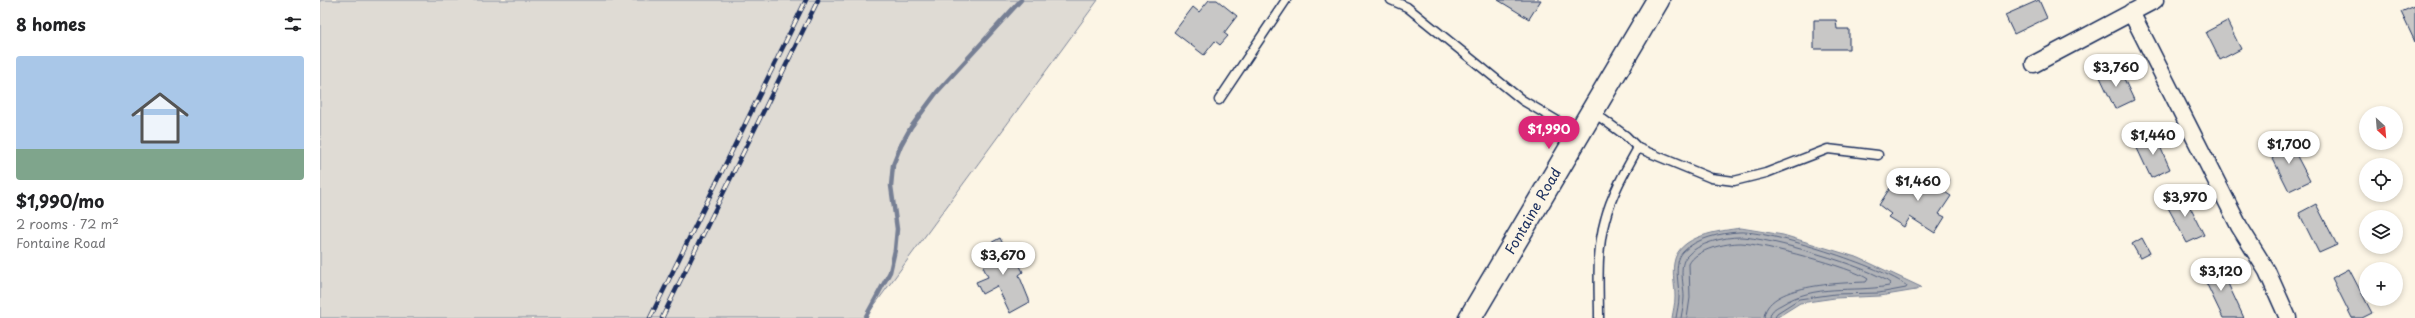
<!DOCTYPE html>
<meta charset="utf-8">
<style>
:root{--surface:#fff;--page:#f6f6f6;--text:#202124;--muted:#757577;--line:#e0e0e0;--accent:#db2777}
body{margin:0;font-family:"Playpen Sans",sans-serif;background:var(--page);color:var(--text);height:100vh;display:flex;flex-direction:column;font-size:15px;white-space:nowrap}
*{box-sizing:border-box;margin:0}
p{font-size:13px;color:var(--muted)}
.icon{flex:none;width:22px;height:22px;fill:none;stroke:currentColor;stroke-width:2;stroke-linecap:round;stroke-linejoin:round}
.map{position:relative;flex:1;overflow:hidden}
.panel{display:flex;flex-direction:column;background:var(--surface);width:320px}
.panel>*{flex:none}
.needle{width:26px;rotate:154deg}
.buttons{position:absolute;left:2039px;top:106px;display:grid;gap:8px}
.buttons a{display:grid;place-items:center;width:44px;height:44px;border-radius:50%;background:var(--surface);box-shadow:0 2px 6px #0003;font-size:20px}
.price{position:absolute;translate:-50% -34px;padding:0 9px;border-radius:14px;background:#fff;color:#222;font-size:13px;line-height:26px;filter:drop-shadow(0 1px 2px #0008)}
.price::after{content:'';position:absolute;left:50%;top:24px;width:12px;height:9px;margin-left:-6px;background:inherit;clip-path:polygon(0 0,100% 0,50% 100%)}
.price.active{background:var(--accent);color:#fff}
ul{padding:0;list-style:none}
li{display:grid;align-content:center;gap:8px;height:212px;padding:0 16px}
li+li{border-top:1px solid var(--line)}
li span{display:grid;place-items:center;height:124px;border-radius:4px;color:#555}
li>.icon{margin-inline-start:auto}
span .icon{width:72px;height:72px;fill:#fffc;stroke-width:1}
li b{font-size:17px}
h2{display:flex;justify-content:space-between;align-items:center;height:48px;padding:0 16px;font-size:17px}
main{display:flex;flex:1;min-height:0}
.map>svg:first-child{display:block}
</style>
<main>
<section class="panel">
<h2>8 homes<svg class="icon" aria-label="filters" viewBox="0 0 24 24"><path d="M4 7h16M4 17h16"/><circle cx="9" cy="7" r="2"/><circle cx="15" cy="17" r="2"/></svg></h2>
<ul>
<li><span style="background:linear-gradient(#a9c7e8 75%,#7fa58c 0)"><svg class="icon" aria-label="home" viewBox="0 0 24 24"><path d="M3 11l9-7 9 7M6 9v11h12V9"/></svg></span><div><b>$1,990/mo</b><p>2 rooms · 72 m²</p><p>Fontaine Road</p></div></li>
</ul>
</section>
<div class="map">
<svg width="2095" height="318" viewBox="0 0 2095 318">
<rect width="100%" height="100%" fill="#fcf5e5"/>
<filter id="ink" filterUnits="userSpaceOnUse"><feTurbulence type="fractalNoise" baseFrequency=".025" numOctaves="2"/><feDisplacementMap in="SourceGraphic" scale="8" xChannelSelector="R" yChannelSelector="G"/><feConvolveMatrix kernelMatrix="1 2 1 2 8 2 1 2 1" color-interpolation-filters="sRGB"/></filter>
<g filter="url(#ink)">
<path fill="#dfdbd4" stroke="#7d8599" d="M 0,0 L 778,0 L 545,318 L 0,318 Z"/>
<path fill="#b2b4b8" stroke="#767f94" d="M 1421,228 L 1463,235 L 1539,258 L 1601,287 L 1596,290 L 1560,296 L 1515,298 L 1480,303 L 1456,318 L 1352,318 C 1353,311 1355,304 1355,297 C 1355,286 1352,274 1354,263 C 1358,235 1400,231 1421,228 Z"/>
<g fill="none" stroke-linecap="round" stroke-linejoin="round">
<path stroke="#576482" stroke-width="1" d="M 1356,318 C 1357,311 1359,304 1359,297 C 1359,284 1353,263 1363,252 C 1376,238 1401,233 1419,232 C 1449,230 1564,267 1587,286 L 1586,288 L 1559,293 L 1515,294 L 1479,299 L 1457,313 L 1455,318
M 1361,318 C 1362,311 1364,304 1364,297 C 1364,285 1358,265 1367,256 C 1378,243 1404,237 1420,237 C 1447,237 1551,267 1570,283 L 1569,286 C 1531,293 1496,283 1461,305 C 1455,308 1450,311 1450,318
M 1367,318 L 1370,298 L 1369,264 C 1376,249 1406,243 1421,243 C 1443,244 1532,267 1548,279 L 1546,282 C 1522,283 1445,284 1444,318"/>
<path stroke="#767f94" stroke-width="4.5" d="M 545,318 L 570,272 L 575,250 L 577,229 L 571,186 L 573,165 L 581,145 L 591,127 L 617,92 L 701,0"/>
</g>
<path fill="#c8c7c6" stroke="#1b2f5e" d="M 889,0 L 897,0 L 917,16 L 904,33 L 908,36 L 900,45 L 895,41 L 884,55 L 854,32 L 873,7 L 879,12 Z
M 1178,0 L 1221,0 L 1209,19 Z
M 1719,0 L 1727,18 L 1694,34 L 1685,15 Z
M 2095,6 L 2095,42 L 2081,12 Z
M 1494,20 L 1516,20 L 1517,29 L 1529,29 L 1529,49 L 1494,49 Z
M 1907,21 L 1921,49 L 1900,60 L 1886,32 Z
M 1798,66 L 1814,100 L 1795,109 L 1779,75 Z
M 1835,135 L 1850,169 L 1831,178 L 1815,144 Z
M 1968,139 L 1990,181 L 1969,191 L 1948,149 Z
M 1614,171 L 1630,181 L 1623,191 L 1631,196 L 1619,214 L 1625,217 L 1615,233 L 1590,217 L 1584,227 L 1568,217 L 1571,214 L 1559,205 L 1577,177 L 1600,192 Z
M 1863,193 L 1884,235 L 1867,243 L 1845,202 Z
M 1996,204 L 2017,245 L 1999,253 L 1979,213 Z
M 680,238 L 693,264 L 698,262 L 703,272 L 699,275 L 710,302 L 690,313 L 677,286 L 662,294 L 656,282 L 668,277 L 663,267 L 668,264 L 661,248 Z
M 1822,238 L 1830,253 L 1820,258 L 1812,244 Z
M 1898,262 L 1924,318 L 1903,318 L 1880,270 Z
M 2029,269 L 2052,313 L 2042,318 L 2032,318 L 2012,278 Z"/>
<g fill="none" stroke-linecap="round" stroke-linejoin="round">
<defs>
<path id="lane" d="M 1071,0 L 1087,7 L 1202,100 L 1258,133
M 899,100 L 966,0
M 1273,112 L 1306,136 L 1318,148 C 1305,171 1291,196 1285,220 C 1276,252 1279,286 1279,318
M 1318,148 L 1391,178 L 1414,181 L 1446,173 L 1508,149 L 1558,155"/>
<path id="street" d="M 1811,12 L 1919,226 L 1947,271 L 1968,318
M 1714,64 L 1835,0"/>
<path id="secondary" d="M 1150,318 L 1338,0"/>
</defs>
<use href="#lane" stroke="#1b2f5e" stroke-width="11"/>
<use href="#street" stroke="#1b2f5e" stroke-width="19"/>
<use href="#secondary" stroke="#1b2f5e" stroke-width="25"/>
<use href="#lane" stroke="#fcf5e5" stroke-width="8"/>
<use href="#street" stroke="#fcf5e5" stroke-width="16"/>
<use href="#secondary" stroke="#fcf5e5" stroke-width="22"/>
<defs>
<path id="rail" d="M 330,318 L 486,0
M 342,318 L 498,0"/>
</defs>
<use href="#rail" stroke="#1b2f5e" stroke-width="4.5"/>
<use href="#rail" stroke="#fcf5e5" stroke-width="3" stroke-dasharray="9" stroke-linecap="butt"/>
</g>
</g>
<g text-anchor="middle" stroke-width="3" stroke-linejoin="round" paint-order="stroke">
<g font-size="14" fill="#1b2f5e" stroke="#fcf5e5">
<text transform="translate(1213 211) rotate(-60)" y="5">Fontaine Road</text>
</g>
</g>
</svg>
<div class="buttons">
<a><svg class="needle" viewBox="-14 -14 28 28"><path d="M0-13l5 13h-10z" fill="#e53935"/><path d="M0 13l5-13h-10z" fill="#757577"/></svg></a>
<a><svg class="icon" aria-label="locate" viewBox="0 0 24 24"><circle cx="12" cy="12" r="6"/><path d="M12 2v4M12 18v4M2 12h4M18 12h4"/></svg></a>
<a><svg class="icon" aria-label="layers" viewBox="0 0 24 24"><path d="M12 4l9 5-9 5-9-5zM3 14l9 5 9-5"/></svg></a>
<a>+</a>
</div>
<b class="price" style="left:1796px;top:88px">$3,760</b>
<b class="price active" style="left:1229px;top:150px">$1,990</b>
<b class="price" style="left:1833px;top:156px">$1,440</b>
<b class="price" style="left:1969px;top:165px">$1,700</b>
<b class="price" style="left:1598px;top:202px">$1,460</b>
<b class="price" style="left:1865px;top:218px">$3,970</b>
<b class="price" style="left:683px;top:276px">$3,670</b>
<b class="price" style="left:1901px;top:292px">$3,120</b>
</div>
</main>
